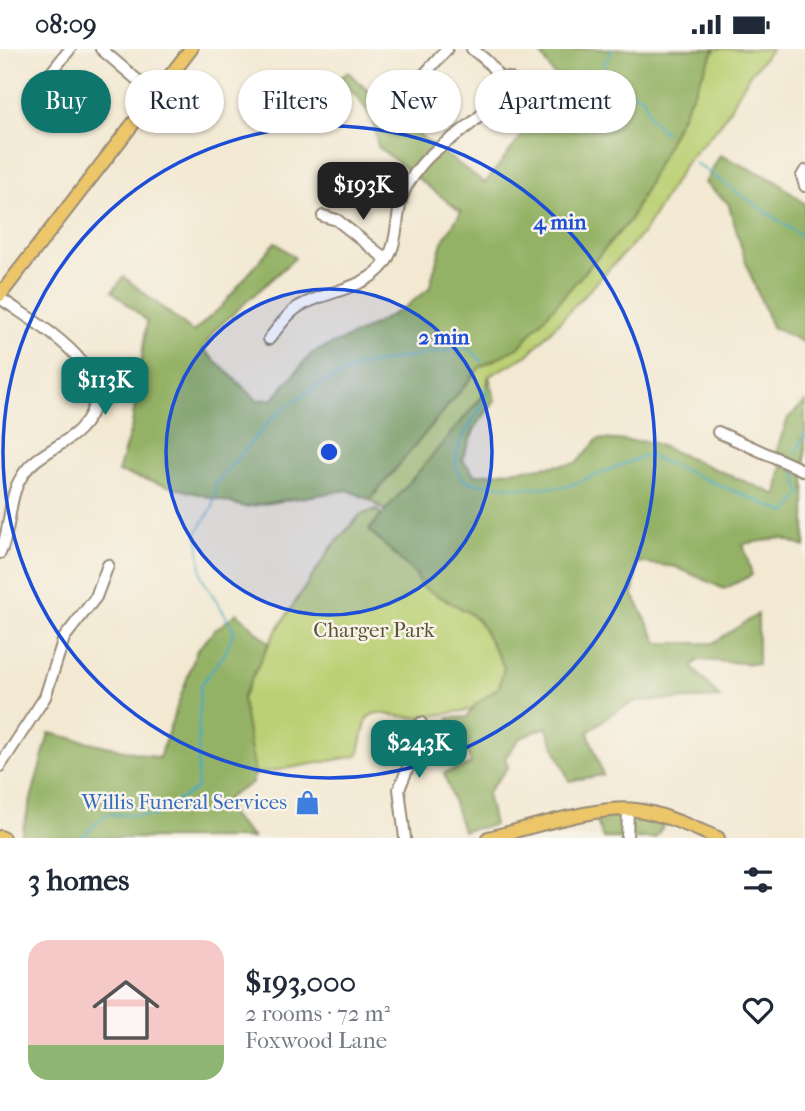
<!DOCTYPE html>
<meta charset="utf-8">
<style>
:root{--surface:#fff;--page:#f6f6f7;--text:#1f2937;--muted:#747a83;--line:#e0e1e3;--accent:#0f766e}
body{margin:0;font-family:"IM FELL French Canon",serif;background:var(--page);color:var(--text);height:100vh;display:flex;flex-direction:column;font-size:26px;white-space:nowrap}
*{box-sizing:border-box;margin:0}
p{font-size:23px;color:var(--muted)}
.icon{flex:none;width:38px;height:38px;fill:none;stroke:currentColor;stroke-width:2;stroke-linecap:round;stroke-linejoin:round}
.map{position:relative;height:789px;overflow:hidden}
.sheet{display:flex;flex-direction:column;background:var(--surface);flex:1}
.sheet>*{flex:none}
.top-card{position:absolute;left:21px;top:21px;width:763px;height:63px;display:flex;gap:14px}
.price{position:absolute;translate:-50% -60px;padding:0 16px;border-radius:14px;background:var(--accent);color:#fff;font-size:23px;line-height:46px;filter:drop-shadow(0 2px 4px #0008)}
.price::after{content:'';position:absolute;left:50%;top:42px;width:21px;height:16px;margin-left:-10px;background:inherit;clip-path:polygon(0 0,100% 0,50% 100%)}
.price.on{background:#222;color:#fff}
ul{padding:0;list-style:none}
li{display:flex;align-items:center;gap:21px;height:175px;padding:0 28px}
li+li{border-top:2px solid var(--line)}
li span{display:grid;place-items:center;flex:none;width:196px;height:140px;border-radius:21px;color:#555}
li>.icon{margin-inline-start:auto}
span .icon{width:84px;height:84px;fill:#fffc;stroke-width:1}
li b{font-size:30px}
h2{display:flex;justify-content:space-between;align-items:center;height:84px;padding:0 28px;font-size:30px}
.pill{padding:0 24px;border-radius:32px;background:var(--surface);box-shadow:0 2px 5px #0004;font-size:24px;line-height:63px}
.pill.on{background:var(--accent);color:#fff}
.status{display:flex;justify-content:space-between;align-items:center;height:49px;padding:0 35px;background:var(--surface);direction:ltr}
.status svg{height:19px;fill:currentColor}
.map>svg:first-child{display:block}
</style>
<div class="status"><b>08:09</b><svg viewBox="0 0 49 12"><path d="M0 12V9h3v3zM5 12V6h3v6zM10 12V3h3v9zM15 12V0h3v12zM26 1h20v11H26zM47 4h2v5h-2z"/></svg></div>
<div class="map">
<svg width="805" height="789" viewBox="0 0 805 789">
<rect width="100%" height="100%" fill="#f7f3e8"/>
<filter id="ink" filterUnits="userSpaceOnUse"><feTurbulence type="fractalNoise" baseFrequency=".0143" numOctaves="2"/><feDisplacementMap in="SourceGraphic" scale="14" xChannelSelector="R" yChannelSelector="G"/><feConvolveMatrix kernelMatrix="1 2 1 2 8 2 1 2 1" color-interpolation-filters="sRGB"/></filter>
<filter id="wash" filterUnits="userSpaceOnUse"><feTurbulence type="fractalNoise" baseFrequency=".00686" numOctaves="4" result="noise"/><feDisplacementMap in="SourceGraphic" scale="28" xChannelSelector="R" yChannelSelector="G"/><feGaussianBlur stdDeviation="1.57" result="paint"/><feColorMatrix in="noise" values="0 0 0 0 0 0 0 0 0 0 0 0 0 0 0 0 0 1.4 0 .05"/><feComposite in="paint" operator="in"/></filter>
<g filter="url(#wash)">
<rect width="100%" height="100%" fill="#f3e9d3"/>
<path fill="#bbd074" stroke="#7b7d49" stroke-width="2" d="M 715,0 L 772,0 L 750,25 L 721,75 L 687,112 L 644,183 L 528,306 L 489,327 L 486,343 L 387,463 L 370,451 L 480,318 L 519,298 L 630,171 Z
M 377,461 L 466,562 L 479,572 L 514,632 L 477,660 L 416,669 L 376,664 L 367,669 L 358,707 L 255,725 L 242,649 L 273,587 L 331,499 L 360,466 Z"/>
<path fill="#94b266" stroke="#686e42" stroke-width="2" d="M 538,0 L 715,0 L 630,171 L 519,298 L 480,318 L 370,451 L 348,441 L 245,458 L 118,423 L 132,376 L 147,272 L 112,242 L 124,228 L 193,283 L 221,258 L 275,193 L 295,209 L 215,281 L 203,300 L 257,351 L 273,350 L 312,304 L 361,283 L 405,258 L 429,240 L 442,193 L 461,163 L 378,98 L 372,68 L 341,28 L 348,23 L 402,74 L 485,134 L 525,83 L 557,31 Z
M 720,106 L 776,132 L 805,155 L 805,294 L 772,278 L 748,220 L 728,154 L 705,134 Z
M 489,327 L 495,351 L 475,379 L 462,410 L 475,426 L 577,414 L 598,390 L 651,393 L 777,446 L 782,416 L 805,427 L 805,498 L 782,489 L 743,495 L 752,526 L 724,540 L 676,518 L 637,513 L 633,546 L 658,594 L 713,594 L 758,565 L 758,615 L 698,611 L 692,618 L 720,649 L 636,652 L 612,664 L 588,683 L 603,726 L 569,732 L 546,678 L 520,689 L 505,709 L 508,718 L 487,744 L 494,776 L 463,782 L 444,724 L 471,715 L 466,699 L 448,669 L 467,668 L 475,656 L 499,638 L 504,618 L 479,572 L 466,562 L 422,538 L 416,526 L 369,481 L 486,343 Z
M 805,353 L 805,416 L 776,403 L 788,369 Z
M 237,564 L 269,594 L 242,649 L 255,725 L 252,734 L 227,749 L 232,768 L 253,789 L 30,789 L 21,787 L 49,684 L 159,709 L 197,601 L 214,582 Z
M 642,759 L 668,770 L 655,789 L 603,789 L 595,768 Z"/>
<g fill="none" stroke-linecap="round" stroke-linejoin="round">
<path stroke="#41aac1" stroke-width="2" d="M 613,0 L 604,15 L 611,34 L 643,48 L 650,69 L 665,84
M 695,114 L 805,190
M 486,337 L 485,352 L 462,389 L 456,406 L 456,420 L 462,429 L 472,434 L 525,439 L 566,438 L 647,406 L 787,464 L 801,445 L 795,423
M 796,404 L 805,384
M 81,789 L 106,765 L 155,767 L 197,739 L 200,637 L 226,603 L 234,580 L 202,529 L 197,483 L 213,458 L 216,434 L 272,369 L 307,343 L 358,317 L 461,299 L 470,300 L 482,312"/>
</g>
</g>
<g filter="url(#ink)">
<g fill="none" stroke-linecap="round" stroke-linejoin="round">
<defs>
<path id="minor" d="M 101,0 L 155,46
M 50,25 L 70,0
M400 42a8 8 0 1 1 16 0a8 8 0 1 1-16 0Z
M 414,37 L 447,0
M 497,41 L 511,38 L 512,33 L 509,29 L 497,28
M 805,122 L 802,127 L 805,137
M 323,167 L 337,171 L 387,211
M 0,249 C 37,276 132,324 80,380 C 62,399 36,404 22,427 C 7,450 12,479 0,504
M 269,290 C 278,279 286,266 298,258 C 323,243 359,241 380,220 C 403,196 392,161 408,135 C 415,123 424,111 435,102 C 454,85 505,60 497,27 C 494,16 481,7 472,0
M 718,383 L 805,422
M 0,717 L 45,648 L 64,589 L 96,548 L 108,516
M 405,789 L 399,740 L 417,697 L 421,674
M 627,789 L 628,760"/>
<path id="major" d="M 0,246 L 191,0
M 0,788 L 3,789
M 488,789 C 527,780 598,756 636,761 C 665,765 691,778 718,789"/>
</defs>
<use href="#minor" stroke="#978a78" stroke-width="14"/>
<use href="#major" stroke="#978a78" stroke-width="16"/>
<use href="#minor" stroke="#fff" stroke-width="10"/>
<use href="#major" stroke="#ecc669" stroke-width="12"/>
</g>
</g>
<circle cx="329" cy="403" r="163" fill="#1d4ed8" fill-opacity=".12"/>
<g fill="none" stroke="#1d4ed8" stroke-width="3.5">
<circle cx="329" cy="403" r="163"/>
<circle cx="329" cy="403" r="326"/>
</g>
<defs>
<symbol id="shop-bare" viewBox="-9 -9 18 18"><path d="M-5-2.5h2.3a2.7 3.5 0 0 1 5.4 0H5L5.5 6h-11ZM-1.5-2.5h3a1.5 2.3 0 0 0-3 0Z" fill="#3f7fe0" stroke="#f7f3e8" stroke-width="2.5" paint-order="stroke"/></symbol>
</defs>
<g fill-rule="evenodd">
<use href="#shop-bare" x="290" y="736" width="35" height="35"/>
</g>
<g text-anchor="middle" stroke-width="5" stroke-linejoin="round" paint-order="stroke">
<g font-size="21" fill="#5b5434" stroke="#f7f3e8">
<text x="374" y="588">Charger Park</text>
</g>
<g font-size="21" fill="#366cbe" stroke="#f7f3e8" text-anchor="end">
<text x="287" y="760">Willis Funeral Services</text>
</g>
</g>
<circle cx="329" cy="403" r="10" fill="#1d4ed8" stroke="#f7f3e8" stroke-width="3.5"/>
<g font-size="21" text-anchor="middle" font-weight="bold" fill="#1d4ed8" stroke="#f7f3e8" stroke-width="5" stroke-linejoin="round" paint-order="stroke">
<text x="560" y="180">4 min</text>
<text x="444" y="295">2 min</text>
</g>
</svg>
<b class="price on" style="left:363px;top:173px">$193K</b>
<b class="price" style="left:105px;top:368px">$113K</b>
<b class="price" style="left:419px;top:731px">$243K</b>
<div class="top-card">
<a class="pill on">Buy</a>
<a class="pill">Rent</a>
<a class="pill">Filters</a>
<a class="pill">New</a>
<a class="pill">Apartment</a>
</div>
</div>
<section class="sheet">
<h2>3 homes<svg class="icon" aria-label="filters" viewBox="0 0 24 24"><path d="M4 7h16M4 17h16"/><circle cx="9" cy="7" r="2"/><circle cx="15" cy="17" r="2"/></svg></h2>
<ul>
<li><span style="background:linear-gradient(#f6c9c9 75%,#8fb573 0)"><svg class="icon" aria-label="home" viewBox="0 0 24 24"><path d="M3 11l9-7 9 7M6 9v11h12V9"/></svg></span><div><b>$193,000</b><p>2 rooms · 72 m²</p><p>Foxwood Lane</p></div><svg class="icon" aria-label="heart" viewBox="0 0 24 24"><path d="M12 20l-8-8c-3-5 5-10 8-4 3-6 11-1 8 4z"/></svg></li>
</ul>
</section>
